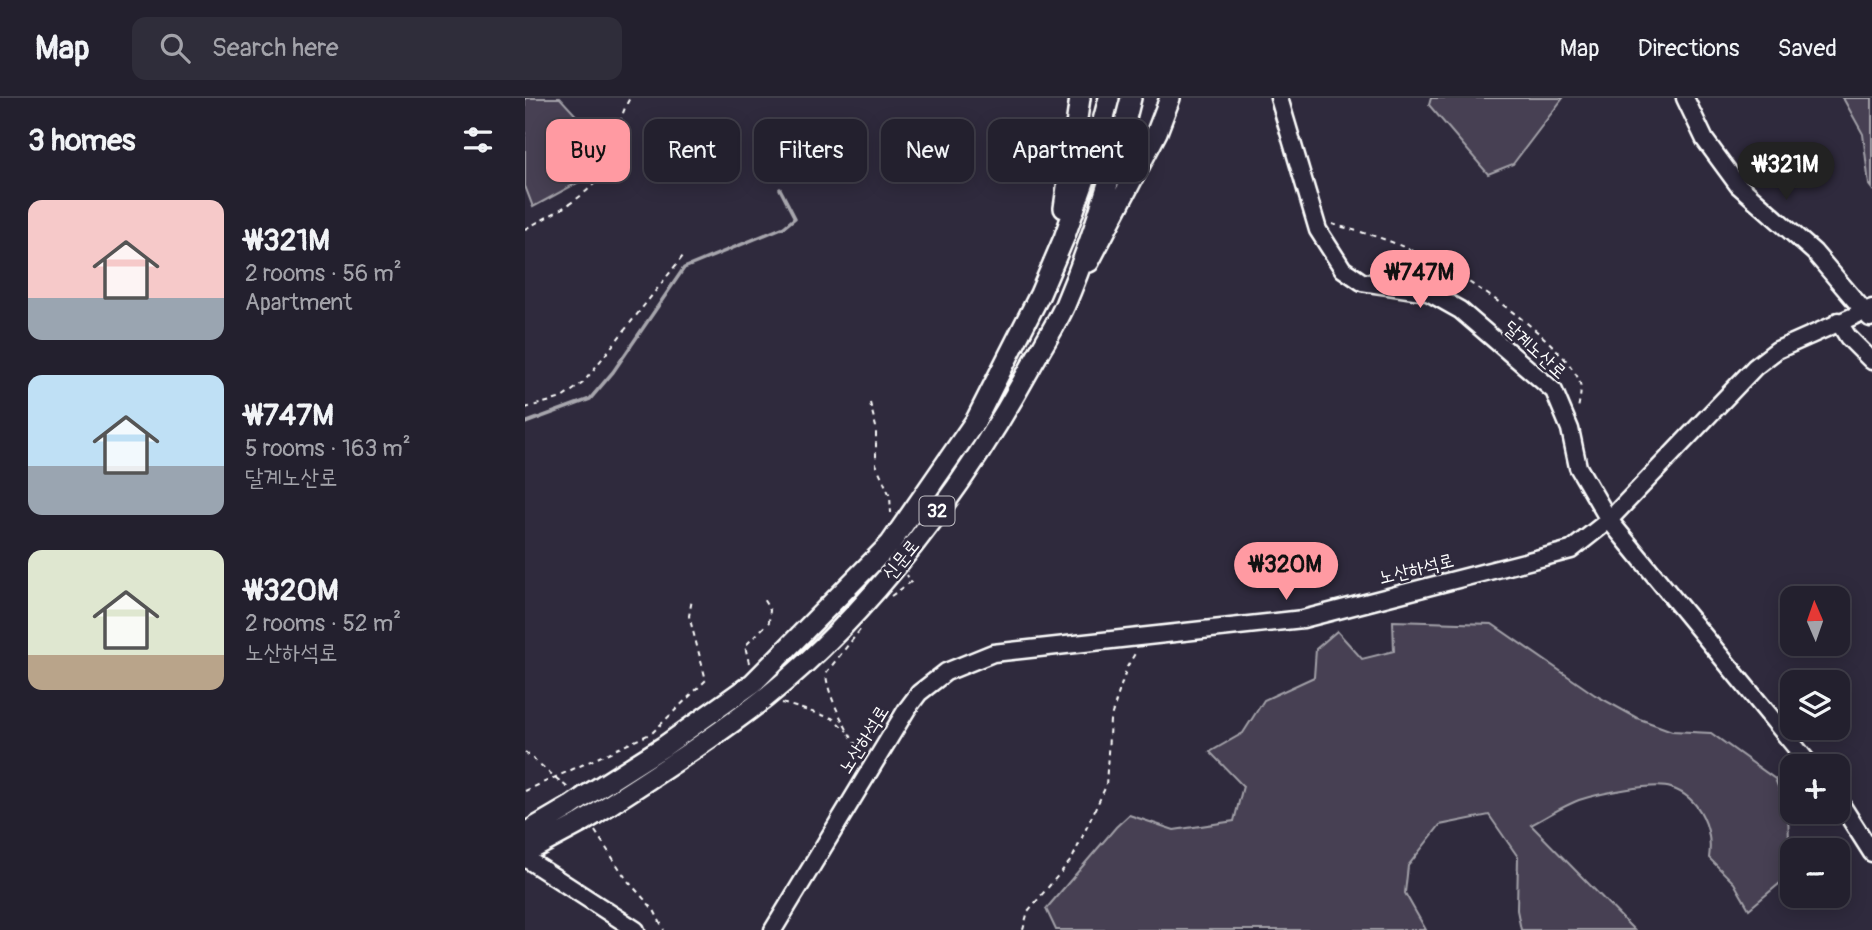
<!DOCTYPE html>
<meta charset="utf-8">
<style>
:root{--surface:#23202e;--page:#2f2d3a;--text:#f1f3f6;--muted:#a3a3aa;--line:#403e4a;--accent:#ff9aa2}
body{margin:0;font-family:Pangolin,"Poor Story",sans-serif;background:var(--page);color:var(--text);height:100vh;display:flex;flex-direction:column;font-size:26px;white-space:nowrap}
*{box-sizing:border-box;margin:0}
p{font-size:23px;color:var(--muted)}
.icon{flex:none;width:38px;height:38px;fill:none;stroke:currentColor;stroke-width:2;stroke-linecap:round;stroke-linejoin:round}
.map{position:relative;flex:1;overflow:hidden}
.sheet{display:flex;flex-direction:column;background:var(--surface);width:525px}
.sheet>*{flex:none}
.hud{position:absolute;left:21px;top:21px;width:665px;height:63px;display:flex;gap:14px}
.needle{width:46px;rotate:358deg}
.controls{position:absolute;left:1255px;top:488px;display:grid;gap:14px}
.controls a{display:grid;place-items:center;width:70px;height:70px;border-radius:14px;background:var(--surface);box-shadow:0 4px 18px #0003,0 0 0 2px var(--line);font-size:35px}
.price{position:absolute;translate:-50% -60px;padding:0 16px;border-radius:24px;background:var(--accent);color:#111;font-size:23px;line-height:46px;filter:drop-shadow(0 2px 4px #0008)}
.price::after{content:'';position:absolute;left:50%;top:42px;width:21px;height:16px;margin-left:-10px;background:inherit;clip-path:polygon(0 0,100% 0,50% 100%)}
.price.selected{background:#222;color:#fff}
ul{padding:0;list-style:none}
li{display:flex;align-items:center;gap:21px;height:175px;padding:0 28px}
li span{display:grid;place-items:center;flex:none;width:196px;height:140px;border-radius:14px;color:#555}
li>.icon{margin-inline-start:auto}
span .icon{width:84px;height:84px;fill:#fffc;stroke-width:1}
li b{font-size:30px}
h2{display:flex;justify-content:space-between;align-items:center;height:84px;padding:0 28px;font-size:30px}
.chip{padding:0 24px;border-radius:14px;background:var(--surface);box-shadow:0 4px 18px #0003,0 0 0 2px var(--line);font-size:24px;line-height:63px}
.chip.selected{background:var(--accent);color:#111}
header{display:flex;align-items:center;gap:42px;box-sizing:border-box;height:98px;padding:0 35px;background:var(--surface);border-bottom:2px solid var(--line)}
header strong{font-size:33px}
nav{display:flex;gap:38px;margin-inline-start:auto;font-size:24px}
.search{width:490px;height:63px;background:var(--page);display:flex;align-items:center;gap:18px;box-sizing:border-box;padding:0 24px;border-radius:14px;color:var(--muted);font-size:26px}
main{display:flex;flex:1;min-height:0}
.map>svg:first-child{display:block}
</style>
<header>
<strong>Map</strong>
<div class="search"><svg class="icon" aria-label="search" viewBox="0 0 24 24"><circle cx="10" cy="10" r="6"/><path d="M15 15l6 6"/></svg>Search here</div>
<nav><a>Map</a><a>Directions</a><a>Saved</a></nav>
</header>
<main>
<section class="sheet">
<h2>3 homes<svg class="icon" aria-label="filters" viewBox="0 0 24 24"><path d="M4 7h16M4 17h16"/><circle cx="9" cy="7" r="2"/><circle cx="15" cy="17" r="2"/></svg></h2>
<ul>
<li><span style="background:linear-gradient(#f6c9c9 70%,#9aa5b1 0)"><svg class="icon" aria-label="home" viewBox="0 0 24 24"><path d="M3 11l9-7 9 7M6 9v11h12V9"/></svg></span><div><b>₩321M</b><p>2 rooms · 56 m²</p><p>Apartment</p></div></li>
<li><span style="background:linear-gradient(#bfe0f5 65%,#9aa5b1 0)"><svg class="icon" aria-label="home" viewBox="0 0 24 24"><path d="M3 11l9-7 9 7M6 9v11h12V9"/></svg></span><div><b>₩747M</b><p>5 rooms · 163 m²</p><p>달계노산로</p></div></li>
<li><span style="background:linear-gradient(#dfe7d0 75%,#b9a48a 0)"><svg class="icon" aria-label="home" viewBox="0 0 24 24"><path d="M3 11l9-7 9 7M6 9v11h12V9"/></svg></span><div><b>₩320M</b><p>2 rooms · 52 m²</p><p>노산하석로</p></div></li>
</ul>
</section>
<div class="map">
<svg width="1347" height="832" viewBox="0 0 1347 832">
<rect width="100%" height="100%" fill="#2f2a3d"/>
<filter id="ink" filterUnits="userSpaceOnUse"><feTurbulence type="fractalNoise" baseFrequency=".0143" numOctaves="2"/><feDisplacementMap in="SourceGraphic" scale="14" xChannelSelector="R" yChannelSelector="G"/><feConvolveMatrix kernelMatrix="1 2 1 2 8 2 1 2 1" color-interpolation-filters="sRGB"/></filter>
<g filter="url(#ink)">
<path fill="#464152" stroke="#a2a0a8" stroke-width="2" d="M 0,0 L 35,0 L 69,37 L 63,79 L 8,109 L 0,88 Z
M 906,0 L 1038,0 L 988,66 L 963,76 L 904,7 Z
M 1318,0 L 1347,0 L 1347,91 L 1344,87 L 1338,36 Z
M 868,523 L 967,526 L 1070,597 L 1112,620 L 1147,633 L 1186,635 L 1250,681 L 1263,713 L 1264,744 L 1276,752 L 1267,752 L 1267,775 L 1224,811 L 1209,785 L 1184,760 C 1188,732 1176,700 1146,690 C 1129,684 1072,696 1054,702 C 1038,708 1021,719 1006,727 L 1109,832 L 996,832 L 992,812 L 993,759 L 964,717 L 915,727 L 883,768 L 880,795 L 901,832 L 531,832 L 521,811 L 591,729 L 604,717 L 649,732 L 709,723 L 718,688 L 685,654 L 718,635 L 739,602 L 789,579 L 791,551 L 812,533 L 837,561 L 869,553 Z"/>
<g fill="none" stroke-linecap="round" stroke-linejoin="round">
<path stroke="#a7a6ad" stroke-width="3.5" d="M 0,325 L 65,301 L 88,274 L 159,170 L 259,129 L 270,120 L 255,91"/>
<defs>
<path id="minor" d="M 754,0 L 793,132 L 818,171 L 837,184 L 903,194 L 935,212 L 1029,293 L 1045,331 L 1053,369 L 1084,422 L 1286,668
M 1160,0 L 1180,42 L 1213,87 L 1289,154 L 1345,220
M 1313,223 L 1323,239 L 1347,263
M 1312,700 L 1347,755
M 0,760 L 111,832
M 248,832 L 382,611 L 394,595 L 421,574 L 468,555 L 778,521 L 1046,452 L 1084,422 L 1230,269 L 1252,252 L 1347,210"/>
<path id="major" d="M 539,110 L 555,0
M 564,164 L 632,34 L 645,0
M 59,699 L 138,649 L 228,585 L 365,446 L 451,322 L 515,196 L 539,140 L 570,53 L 584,0
M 69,717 C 127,679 186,642 240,600 C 346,515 439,390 504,272 C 516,250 530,229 540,207 C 568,141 589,70 606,0
M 0,735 L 46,708
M 0,755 L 56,725"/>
</defs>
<use href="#minor" stroke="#fff" stroke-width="21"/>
<use href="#major" stroke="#fff" stroke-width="24"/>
<path stroke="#fff" stroke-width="2" stroke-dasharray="5 5" stroke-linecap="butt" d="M 807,126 C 828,132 849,137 869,145 C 919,164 1028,232 1053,280 C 1058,290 1055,299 1053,311
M 0,131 C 29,115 71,96 84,63 C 93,42 93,20 105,0
M 345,305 L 351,329 L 351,366 L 365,398 L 366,415
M 0,310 L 37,300 L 58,285 L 158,158
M 366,498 L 386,484 L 382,477
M 335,532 L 301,575 C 302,600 325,637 338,659
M 224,565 L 220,548 L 244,524 L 245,512 L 238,501
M 257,605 L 307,620 L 322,633
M 0,654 L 43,690
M 0,693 L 127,635 L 181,582 L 164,518 L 167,501
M 70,733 L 102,782 L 129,812 L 139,832
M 498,832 L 503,813 L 547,761 L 581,688 L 585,622 L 602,569 L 612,552"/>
<use href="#minor" stroke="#2f2a3d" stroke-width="16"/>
<use href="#major" stroke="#2f2a3d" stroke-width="19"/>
<defs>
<path id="major-bridge" d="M 46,708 L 59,699
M 56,725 L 69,717"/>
</defs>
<use href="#major-bridge" stroke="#fff" stroke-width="24" stroke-linecap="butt"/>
<use href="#major-bridge" stroke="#2f2a3d" stroke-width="19"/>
</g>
</g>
<g text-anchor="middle" stroke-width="5" stroke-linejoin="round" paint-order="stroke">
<rect fill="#2f2a3d" stroke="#c1bfc5" stroke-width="2" x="394.5" y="398.5" width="35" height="29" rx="5"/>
<g font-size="18" font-weight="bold" fill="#fff">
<text x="412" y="419">32</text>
</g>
<g font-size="19" fill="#fff" stroke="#2f2a3d">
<text transform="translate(1011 251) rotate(42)" y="7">달계노산로</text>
<text transform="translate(375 461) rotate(-51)" y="7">신문로</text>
<text transform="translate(891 470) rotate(-14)" y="7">노산하석로</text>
<text transform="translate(338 641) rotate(-58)" y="7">노산하석로</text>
</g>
</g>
</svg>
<div class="controls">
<a><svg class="needle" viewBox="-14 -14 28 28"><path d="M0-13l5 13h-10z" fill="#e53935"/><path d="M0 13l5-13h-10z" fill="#a3a3aa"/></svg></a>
<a><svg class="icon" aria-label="layers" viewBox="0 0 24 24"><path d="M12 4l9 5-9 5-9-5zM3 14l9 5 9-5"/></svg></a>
<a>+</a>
<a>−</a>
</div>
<b class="price selected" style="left:1261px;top:104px">₩321M</b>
<b class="price" style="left:895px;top:212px">₩747M</b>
<b class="price" style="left:761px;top:504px">₩320M</b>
<div class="hud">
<a class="chip selected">Buy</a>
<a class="chip">Rent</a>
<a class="chip">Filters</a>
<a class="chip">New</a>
<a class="chip">Apartment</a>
</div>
</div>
</main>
